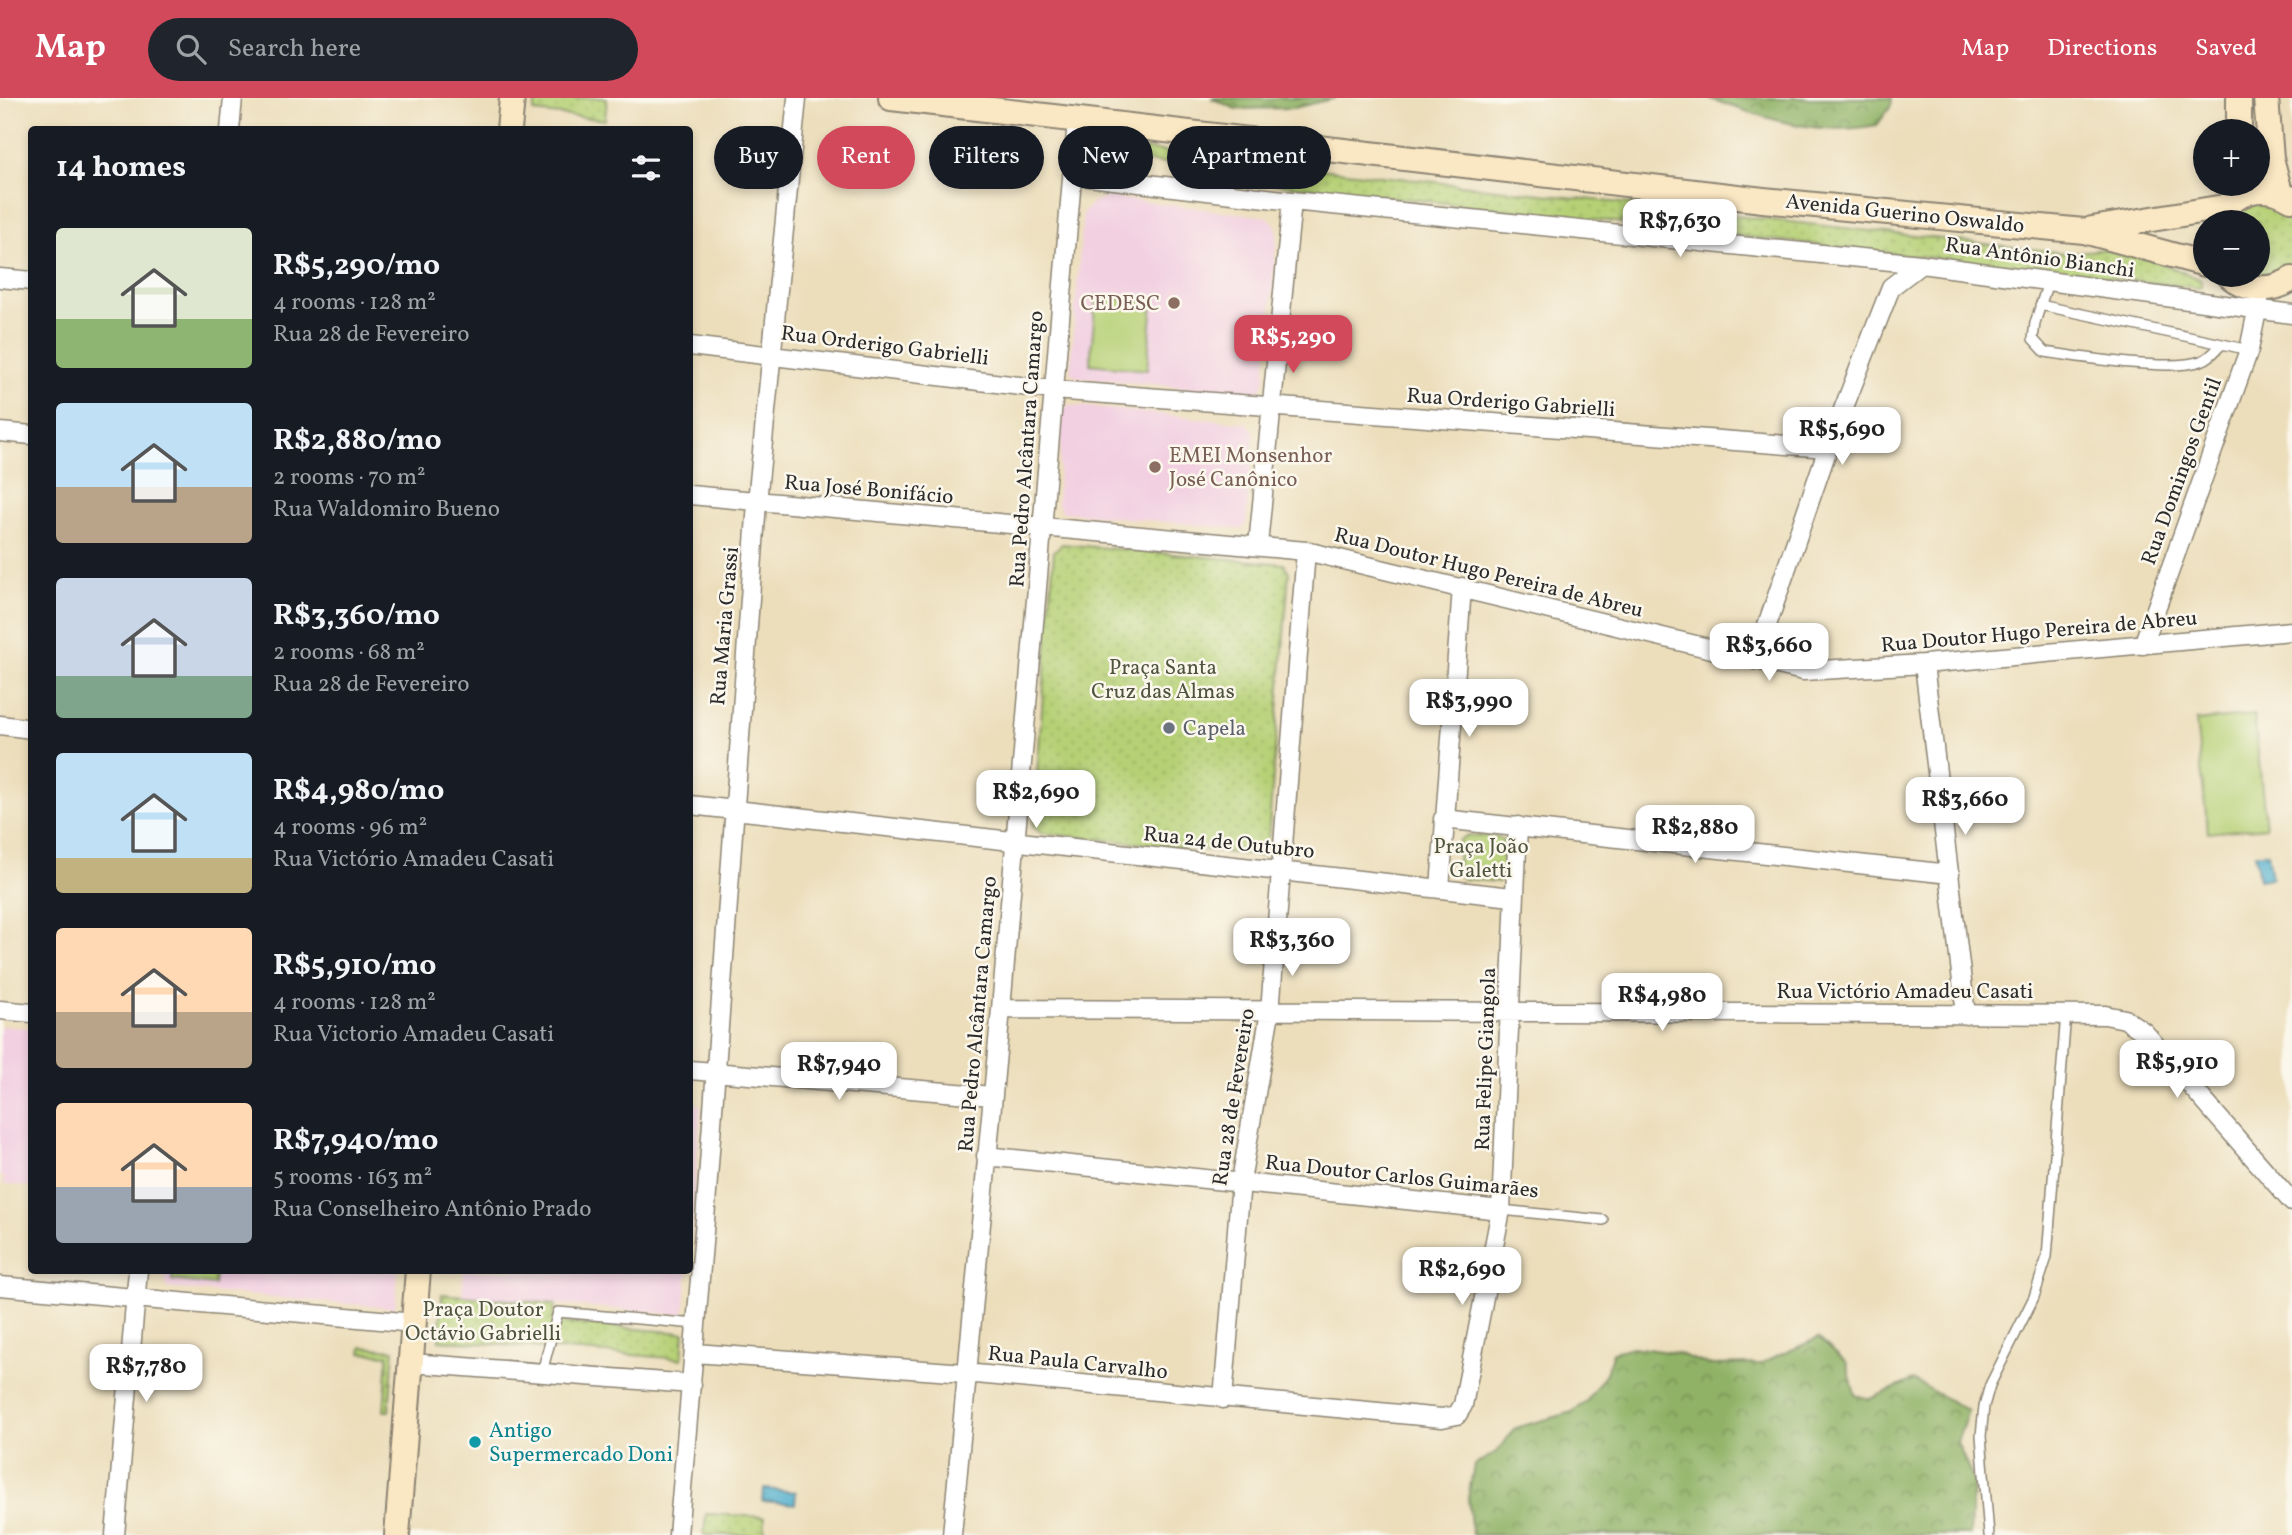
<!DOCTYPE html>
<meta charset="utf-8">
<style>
:root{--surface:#171b24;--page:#20242c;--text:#f1f3f6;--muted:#9ea1a6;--accent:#d1495b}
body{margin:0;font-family:Vollkorn,serif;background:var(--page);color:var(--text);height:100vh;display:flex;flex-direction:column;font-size:26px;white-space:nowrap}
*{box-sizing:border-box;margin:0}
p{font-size:23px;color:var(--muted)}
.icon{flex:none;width:38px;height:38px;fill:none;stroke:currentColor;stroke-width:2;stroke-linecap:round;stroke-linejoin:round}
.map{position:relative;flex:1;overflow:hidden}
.drawer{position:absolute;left:28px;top:28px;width:665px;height:1148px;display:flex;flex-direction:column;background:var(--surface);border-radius:7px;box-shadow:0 4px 10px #0003}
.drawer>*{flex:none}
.banner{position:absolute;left:714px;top:28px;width:665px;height:63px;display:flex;gap:14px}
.tools{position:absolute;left:2193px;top:21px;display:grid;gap:14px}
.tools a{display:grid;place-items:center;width:77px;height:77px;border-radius:50%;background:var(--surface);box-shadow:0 4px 10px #0003;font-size:35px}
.price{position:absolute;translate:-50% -60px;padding:0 16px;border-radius:14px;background:#fff;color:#222;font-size:23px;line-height:46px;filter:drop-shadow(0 2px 4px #0008)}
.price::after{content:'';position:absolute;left:50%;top:42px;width:21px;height:16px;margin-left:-10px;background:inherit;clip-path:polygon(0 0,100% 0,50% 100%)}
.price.on{background:var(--accent);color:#fff}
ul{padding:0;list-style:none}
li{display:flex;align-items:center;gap:21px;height:175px;padding:0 28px}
li span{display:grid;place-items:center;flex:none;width:196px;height:140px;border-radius:7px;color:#555}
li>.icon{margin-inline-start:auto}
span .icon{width:84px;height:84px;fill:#fffc;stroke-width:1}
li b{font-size:30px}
h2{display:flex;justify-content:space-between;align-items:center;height:84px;padding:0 28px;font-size:30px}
.tag{padding:0 24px;border-radius:32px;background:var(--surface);box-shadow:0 4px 10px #0003;font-size:24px;line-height:63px}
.tag.on{background:var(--accent);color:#fff}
header{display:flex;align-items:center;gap:42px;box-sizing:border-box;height:98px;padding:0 35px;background:var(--accent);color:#fff}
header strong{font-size:33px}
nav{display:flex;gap:38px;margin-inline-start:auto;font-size:24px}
.search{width:490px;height:63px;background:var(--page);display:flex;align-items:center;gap:18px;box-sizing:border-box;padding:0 24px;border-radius:38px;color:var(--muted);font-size:26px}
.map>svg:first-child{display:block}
</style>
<header>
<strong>Map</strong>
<div class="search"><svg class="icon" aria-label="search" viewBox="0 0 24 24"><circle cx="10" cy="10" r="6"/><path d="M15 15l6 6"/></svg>Search here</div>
<nav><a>Map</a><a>Directions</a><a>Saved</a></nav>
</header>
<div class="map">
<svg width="2292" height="1437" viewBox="0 0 2292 1437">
<defs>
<pattern id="grass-dots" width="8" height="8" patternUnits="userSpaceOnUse" patternTransform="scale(1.75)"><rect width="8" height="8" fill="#b5d075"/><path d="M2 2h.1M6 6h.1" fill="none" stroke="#9cb365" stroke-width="1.8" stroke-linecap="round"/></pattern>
<pattern id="forest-crowns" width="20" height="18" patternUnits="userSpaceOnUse" patternTransform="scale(1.75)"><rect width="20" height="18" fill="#90b266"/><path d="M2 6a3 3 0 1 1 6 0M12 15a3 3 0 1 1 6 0" fill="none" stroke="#769154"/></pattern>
</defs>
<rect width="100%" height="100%" fill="#fbf7ec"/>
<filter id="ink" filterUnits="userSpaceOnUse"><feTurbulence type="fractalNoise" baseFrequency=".0143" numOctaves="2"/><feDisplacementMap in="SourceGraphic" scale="14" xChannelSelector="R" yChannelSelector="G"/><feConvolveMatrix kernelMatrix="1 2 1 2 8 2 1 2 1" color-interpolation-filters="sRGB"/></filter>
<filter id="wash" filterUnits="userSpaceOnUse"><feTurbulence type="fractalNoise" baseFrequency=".00686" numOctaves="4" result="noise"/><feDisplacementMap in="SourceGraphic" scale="28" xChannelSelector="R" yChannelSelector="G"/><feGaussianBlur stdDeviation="1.57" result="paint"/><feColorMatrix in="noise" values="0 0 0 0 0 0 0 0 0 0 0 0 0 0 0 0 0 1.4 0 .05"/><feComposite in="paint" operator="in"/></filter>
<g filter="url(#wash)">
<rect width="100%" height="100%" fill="#ecdebb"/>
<path fill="#f2cfe1" d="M 1107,99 L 1268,119 L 1275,126 L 1277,135 L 1265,280 L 1262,290 L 1254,296 L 1077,279 L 1070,274 L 1083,115 L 1093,105 Z
M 1068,307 L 1247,325 L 1254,334 L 1246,425 L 1242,431 L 1063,414 L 1057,405 L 1063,311 Z
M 0,928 L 31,930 L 31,1089 L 3,1086 L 4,1079 L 0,1078 Z
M 690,1006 L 701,1007 L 690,1151 Z
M 165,1173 L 398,1173 L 395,1210 L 166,1190 Z
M 464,1173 L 688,1173 L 684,1217 L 462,1198 Z"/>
<path fill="url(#grass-dots)" stroke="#707e50" stroke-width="2" d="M 536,0 L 607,0 L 605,22 L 534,14 Z
M 1106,47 L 2066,155 L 2106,151 L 2157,163 L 2201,182 L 2202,187 L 2199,190 L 1260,84 L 1249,74 L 1115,60 L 1106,68 L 1102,67 L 1095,57 L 1101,49 Z
M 2260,101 L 2286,108 L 2292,115 L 2292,169 L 2270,180 L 2245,177 L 2258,177 L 2258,124 L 2227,124 L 2235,112 Z
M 1062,446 L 1284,466 L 1289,474 L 1267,755 L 1260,758 L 1041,735 L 1033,728 L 1054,453 Z
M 1468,737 L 1499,739 L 1505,745 L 1505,777 L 1499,784 L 1463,781 L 1457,775 L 1459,742 Z
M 442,1196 L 555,1206 L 553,1224 L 684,1235 L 682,1261 L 439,1242 Z
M 362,1249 L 394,1252 L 389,1313 L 384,1313 L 388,1257 L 361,1255 Z
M 706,1416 L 765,1419 L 764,1437 L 704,1437 Z"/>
<path fill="url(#forest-crowns)" stroke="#5e6e48" stroke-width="2" d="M 1211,0 L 1336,0 L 1294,10 L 1236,11 Z
M 1708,0 L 1892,0 L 1891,8 L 1877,27 C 1818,39 1763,20 1708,0 Z
M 1818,1240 L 1847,1265 L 1855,1297 L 1870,1301 L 1913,1282 L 1968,1313 L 1957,1344 L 1973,1382 L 1970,1437 L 1472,1437 L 1468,1400 L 1474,1367 L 1497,1354 L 1515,1330 L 1572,1314 L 1586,1304 L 1606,1275 L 1613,1254 L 1632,1249 L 1676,1255 L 1709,1267 L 1760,1266 Z"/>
<path fill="#b5d075" stroke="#707e50" stroke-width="2" d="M 1096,198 L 1153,204 L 1147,272 L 1090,266 Z
M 2254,617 L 2266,729 L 2208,735 L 2196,623 Z
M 173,1173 L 215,1173 L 214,1187 L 172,1182 Z"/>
<path fill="#4dadcc" stroke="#3c6c7c" stroke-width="2" d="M 2268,754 L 2272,780 L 2259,782 L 2255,756 Z
M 764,1391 L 796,1394 L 795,1406 L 763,1403 Z"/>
</g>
<g filter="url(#ink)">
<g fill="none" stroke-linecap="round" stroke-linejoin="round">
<defs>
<path id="lane" d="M 2048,184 L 2035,225 L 2033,241 L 2045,254 C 2079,259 2171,274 2201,263 C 2210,260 2215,253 2222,246 L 2249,252
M 2040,207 L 2222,246
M 1501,1112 L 1603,1122
M 542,1274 L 558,1214 L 696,1226
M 1989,1437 L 1981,1338 L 1984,1308 L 1990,1287 L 2034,1199 L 2047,1159 L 2066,915"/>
<path id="street" d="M 230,32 L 233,0
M 1072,77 L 1292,103 L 1921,166 L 2292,216
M 0,180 L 32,183
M 690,248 L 1053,292 L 1828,350
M 0,334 L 32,337
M 690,397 L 1306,453 L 1803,573 L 1924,566 L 2292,533
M 1258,447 L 1292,103
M 2143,547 L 2249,252 L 2259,203
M 1755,562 L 1828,350 L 1891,189 L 1921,166
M 1924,566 L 1966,917
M 0,627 L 32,631
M 690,707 L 1512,799
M 1443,721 L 1950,776
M 1440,791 L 1462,489
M 1001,911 L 2105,917 L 2125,921 L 2144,934 L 2292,1104
M 0,912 L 32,915
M 690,972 L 992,998
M 986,1058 L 1501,1112
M 0,1188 L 414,1225
M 695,1255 L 965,1275 L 1442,1320 L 1457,1317 L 1463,1307 L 1501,1112 L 1518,728
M 411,1265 L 692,1286
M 1223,1301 L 1241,1083 L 1270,914 L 1306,453
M 115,1437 L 138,1172
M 678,1437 L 705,1122 L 757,404 L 797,0
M 952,1437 L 1001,911 L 1077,22"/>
<path id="secondary" d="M 891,0 L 1763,102 L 2084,133 L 2205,166
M 2239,0 L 2239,33
M 2266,0 L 2271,60 L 2280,94
M 509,32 L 512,0
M 2217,121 C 2233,93 2263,83 2291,101
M 2092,131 L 2224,109
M 2229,177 C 2247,194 2272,194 2292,181
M 397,1437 L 418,1172"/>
</defs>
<use href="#lane" stroke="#8c8473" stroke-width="12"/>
<use href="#street" stroke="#8c8473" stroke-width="21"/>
<use href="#secondary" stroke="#8c8473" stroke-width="28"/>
<use href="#lane" stroke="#fff" stroke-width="9"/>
<use href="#street" stroke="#fff" stroke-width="18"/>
<use href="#secondary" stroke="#fae7c3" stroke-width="24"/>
</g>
</g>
<g fill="#8d6e63" stroke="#fbf7ec" stroke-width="2.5">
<circle cx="1174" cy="205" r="7"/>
<circle cx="1155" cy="369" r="7"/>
</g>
<circle fill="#6b7280" stroke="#fbf7ec" stroke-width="2.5" cx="1169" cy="630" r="7"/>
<circle fill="#0f9aa8" stroke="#fbf7ec" stroke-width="2.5" cx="475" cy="1344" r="7"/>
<g text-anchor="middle" stroke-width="5" stroke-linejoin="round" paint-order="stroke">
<g font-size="21" fill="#2b2b2b" stroke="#fbf7ec">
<text transform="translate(1905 115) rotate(6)" y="7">Avenida Guerino Oswaldo</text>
<text transform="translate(2040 159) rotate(8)" y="7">Rua Antônio Bianchi</text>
<text transform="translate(885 247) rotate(7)" y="7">Rua Orderigo Gabrielli</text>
<text transform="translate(1511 304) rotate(4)" y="7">Rua Orderigo Gabrielli</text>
<text transform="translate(1026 351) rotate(-86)" y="7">Rua Pedro Alcântara Camargo</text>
<text transform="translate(2181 373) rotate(-70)" y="7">Rua Domingos Gentil</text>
<text transform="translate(869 391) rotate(5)" y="7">Rua José Bonifácio</text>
<text transform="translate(1489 474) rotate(14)" y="7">Rua Doutor Hugo Pereira de Abreu</text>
<text transform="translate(724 528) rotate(-85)" y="7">Rua Maria Grassi</text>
<text transform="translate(2039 533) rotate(-5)" y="7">Rua Doutor Hugo Pereira de Abreu</text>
<text transform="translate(1229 744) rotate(6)" y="7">Rua 24 de Outubro</text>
<text x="1905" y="900">Rua Victório Amadeu Casati</text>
<text transform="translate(977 916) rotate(-85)" y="7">Rua Pedro Alcântara Camargo</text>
<text transform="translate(1485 961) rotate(-88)" y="7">Rua Felipe Giangola</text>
<text transform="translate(1233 999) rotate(-81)" y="7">Rua 28 de Fevereiro</text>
<text transform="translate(1402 1078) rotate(6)" y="7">Rua Doutor Carlos Guimarães</text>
<text transform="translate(1078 1264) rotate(6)" y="7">Rua Paula Carvalho</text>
</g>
<g font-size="21" fill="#785e54" stroke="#fbf7ec" text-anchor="end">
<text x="1160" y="212">CEDESC</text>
<text x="1169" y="364" text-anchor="start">EMEI Monsenhor<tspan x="1169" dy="24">José Canônico</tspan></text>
</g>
<g font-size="21" fill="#4e543e" stroke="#fbf7ec">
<text x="1163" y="576">Praça Santa<tspan x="1163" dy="24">Cruz das Almas</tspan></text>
<text x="1481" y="755">Praça João<tspan x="1481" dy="24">Galetti</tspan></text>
<text x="483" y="1218">Praça Doutor<tspan x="483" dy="24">Octávio Gabrielli</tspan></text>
</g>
<g font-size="21" fill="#5b616d" stroke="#fbf7ec" text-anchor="start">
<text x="1183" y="637">Capela</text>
</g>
<g font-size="21" fill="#0d838f" stroke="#fbf7ec" text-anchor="start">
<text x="489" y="1339">Antigo<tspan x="489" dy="24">Supermercado Doni</tspan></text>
</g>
</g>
</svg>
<div class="tools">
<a>+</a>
<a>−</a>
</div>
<b class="price" style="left:1680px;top:161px">R$7,630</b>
<b class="price on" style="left:1293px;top:277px">R$5,290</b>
<b class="price" style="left:1842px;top:369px">R$5,690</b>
<b class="price" style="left:1769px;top:585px">R$3,660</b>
<b class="price" style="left:1469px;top:641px">R$3,990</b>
<b class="price" style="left:1036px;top:732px">R$2,690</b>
<b class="price" style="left:1965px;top:739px">R$3,660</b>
<b class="price" style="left:1695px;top:767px">R$2,880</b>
<b class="price" style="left:1292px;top:880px">R$3,360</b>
<b class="price" style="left:1662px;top:935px">R$4,980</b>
<b class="price" style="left:2177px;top:1002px">R$5,910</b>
<b class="price" style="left:839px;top:1004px">R$7,940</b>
<b class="price" style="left:1462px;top:1209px">R$2,690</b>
<b class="price" style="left:146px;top:1306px">R$7,780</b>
<div class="banner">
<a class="tag">Buy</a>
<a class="tag on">Rent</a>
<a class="tag">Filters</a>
<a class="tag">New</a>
<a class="tag">Apartment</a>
</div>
<section class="drawer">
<h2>14 homes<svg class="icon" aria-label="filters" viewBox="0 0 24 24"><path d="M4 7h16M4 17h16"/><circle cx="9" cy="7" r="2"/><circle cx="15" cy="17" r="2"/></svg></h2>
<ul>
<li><span style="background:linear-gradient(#dfe7d0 65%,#8fb573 0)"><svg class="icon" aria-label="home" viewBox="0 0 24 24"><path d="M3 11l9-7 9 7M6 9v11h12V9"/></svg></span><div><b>R$5,290/mo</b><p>4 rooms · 128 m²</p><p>Rua 28 de Fevereiro</p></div></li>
<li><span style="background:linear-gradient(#bfe0f5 60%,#b9a48a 0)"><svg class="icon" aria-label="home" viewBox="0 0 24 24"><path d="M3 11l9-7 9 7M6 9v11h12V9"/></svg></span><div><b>R$2,880/mo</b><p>2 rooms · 70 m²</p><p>Rua Waldomiro Bueno</p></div></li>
<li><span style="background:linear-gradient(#c9d6e8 70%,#7fa58c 0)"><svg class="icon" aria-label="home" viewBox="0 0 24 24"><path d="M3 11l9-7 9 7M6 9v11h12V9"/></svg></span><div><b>R$3,360/mo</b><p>2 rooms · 68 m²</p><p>Rua 28 de Fevereiro</p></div></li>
<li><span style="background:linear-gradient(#bfe0f5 75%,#c2b280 0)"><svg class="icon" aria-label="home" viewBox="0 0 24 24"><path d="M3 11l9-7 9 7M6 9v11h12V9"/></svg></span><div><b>R$4,980/mo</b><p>4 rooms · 96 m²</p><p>Rua Victório Amadeu Casati</p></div></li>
<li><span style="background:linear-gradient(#ffd9b3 60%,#b9a48a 0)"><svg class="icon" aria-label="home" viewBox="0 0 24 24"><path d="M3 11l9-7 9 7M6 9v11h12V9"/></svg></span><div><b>R$5,910/mo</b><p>4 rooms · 128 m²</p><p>Rua Victorio Amadeu Casati</p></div></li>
<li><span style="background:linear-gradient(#ffd9b3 60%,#9aa5b1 0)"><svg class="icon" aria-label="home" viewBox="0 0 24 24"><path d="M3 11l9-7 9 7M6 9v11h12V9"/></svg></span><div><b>R$7,940/mo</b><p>5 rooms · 163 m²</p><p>Rua Conselheiro Antônio Prado</p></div></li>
</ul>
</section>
</div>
